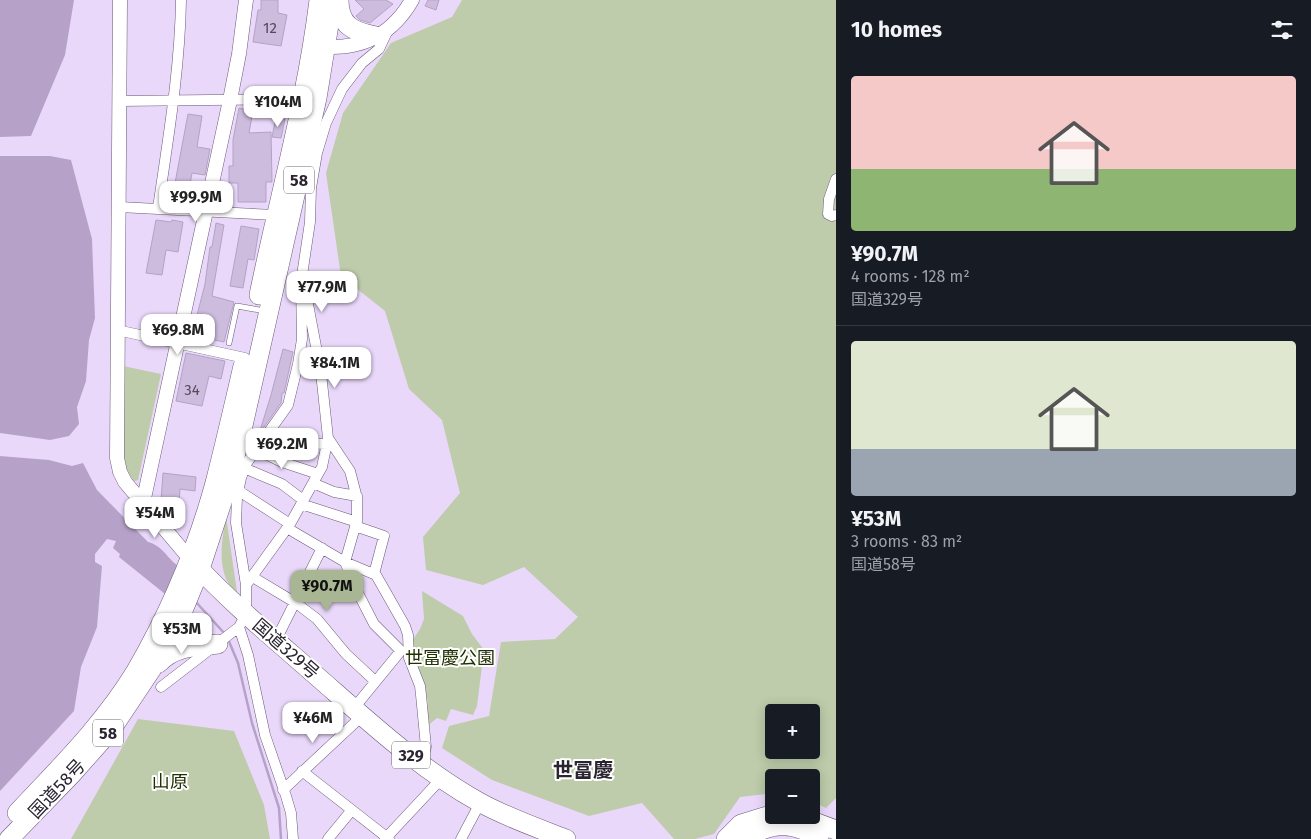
<!DOCTYPE html>
<meta charset="utf-8">
<style>
:root{--surface:#171b24;--page:#20242c;--text:#f1f3f6;--muted:#9ea1a6;--line:#363941;--accent:#a9b694}
body{margin:0;font-family:"Fira Sans","Noto Sans JP",sans-serif;background:var(--page);color:var(--text);height:100vh;display:flex;flex-direction:column;font-size:19px;white-space:nowrap}
*{box-sizing:border-box;margin:0}
p{font-size:16px;color:var(--muted)}
.icon{flex:none;width:28px;height:28px;fill:none;stroke:currentColor;stroke-width:2;stroke-linecap:round;stroke-linejoin:round}
.map{position:relative;flex:1;overflow:hidden}
.drawer{display:flex;flex-direction:column;background:var(--surface);width:475px}
.drawer>*{flex:none}
.fabs{position:absolute;left:765px;top:704px;display:grid;gap:10px}
.fabs a{display:grid;place-items:center;width:55px;height:55px;border-radius:5px;background:var(--surface);box-shadow:0 2px 12px #0003;font-size:25px}
.price{position:absolute;translate:-50% -42px;padding:0 11px;border-radius:10px;background:#fff;color:#222;font-size:16px;line-height:32px;filter:drop-shadow(0 1px 2px #0008)}
.price::after{content:'';position:absolute;left:50%;top:30px;width:15px;height:11px;margin-left:-8px;background:inherit;clip-path:polygon(0 0,100% 0,50% 100%)}
.price.active{background:var(--accent);color:#111}
ul{padding:0;list-style:none}
li{display:grid;align-content:center;gap:10px;height:265px;padding:0 15px}
li+li{border-top:1px solid var(--line)}
li span{display:grid;place-items:center;height:155px;border-radius:5px;color:#555}
li>.icon{margin-inline-start:auto}
span .icon{width:90px;height:90px;fill:#fffc;stroke-width:1}
li b{font-size:21px}
h2{display:flex;justify-content:space-between;align-items:center;height:60px;padding:0 15px;font-size:21px}
main{display:flex;flex:1;min-height:0}
.map>svg:first-child{display:block}
</style>
<main>
<div class="map">
<svg width="836" height="839" viewBox="0 0 836 839">
<rect width="100%" height="100%" fill="#e9d8fa"/>
<path fill="#beccab" fill-rule="evenodd" d="M 462,0 L 836,0 L 836,798 L 826,808 L 811,801 L 811,778 L 774,778 L 774,793 L 740,797 L 714,834 L 695,839 L 674,839 L 642,803 L 589,816 L 492,780 L 442,748 L 449,726 L 489,716 L 501,642 L 555,639 L 578,617 L 524,567 L 483,585 L 426,570 L 423,537 L 460,493 L 442,420 L 409,389 L 385,311 L 341,276 L 326,173 L 343,113 L 391,43 L 452,17 ZM 774,712 L 811,712 L 811,750 L 774,750 Z
M 123,366 L 161,374 L 138,480 L 134,481 L 126,469 L 124,459 Z
M 226,516 L 237,592 L 236,593 C 215,573 222,541 226,516 Z
M 422,591 L 463,616 L 472,634 L 484,650 L 477,706 L 473,715 L 451,709 L 446,721 L 437,718 L 426,727 L 428,704 L 424,683 L 413,655 L 412,641 L 420,629 L 424,619 Z
M 138,719 L 234,731 L 264,805 L 270,839 L 71,839 Z"/>
<path fill="#b6a2c8" d="M 0,0 L 74,0 L 65,55 L 31,136 L 0,137 Z
M 0,156 L 50,156 L 71,160 L 92,239 L 95,318 L 89,340 L 86,381 L 77,407 L 79,424 L 69,436 L 50,440 L 0,433 Z
M 0,456 L 49,460 L 72,466 L 83,463 L 97,490 L 148,542 C 163,546 166,557 177,565 L 165,594 L 119,557 L 120,554 L 113,548 L 116,541 L 107,539 L 95,554 L 95,562 L 102,566 L 97,627 L 81,667 L 74,711 L 0,791 Z"/>
<g fill="none" stroke-linecap="round" stroke-linejoin="round">
<path stroke="#b6a2c8" stroke-width="2.5" d="M 195,601 L 225,634
M 228,639 L 238,663 L 252,723 L 279,808 L 281,839"/>
</g>
<path fill="#cdbcde" stroke="#b3a3c3" d="M 261,0 L 278,0 L 278,13 L 287,15 L 281,46 L 253,42 L 258,10 L 261,10 Z
M 355,0 L 386,0 L 393,4 L 370,23 L 360,20 L 356,16 L 364,9 Z
M 428,0 L 439,0 L 436,10 L 425,6 Z
M 239,108 L 253,111 L 249,133 L 271,132 L 272,182 L 266,182 L 266,202 L 238,202 L 238,183 L 229,183 L 229,166 L 233,166 L 233,140 Z
M 188,114 L 202,116 L 197,147 L 210,149 L 205,175 L 192,173 L 187,202 L 172,199 Z
M 276,117 L 285,119 L 281,138 L 272,137 Z
M 156,220 L 171,222 L 172,220 L 183,222 L 178,252 L 166,250 L 162,275 L 146,273 Z
M 216,223 L 224,225 L 212,296 L 234,302 L 224,342 L 192,335 L 205,284 L 210,247 L 212,247 Z
M 241,226 L 259,229 L 254,260 L 248,259 L 243,288 L 230,286 Z
M 283,349 L 293,352 L 284,393 L 282,393 L 281,403 L 259,434 L 271,395 Z
M 186,353 L 225,361 L 221,379 L 209,376 L 202,406 L 176,401 Z
M 163,473 L 196,477 L 195,491 L 180,489 L 179,502 L 161,501 Z"/>
<g fill="none" stroke-linecap="round" stroke-linejoin="round">
<defs>
<path id="lane" d="M 229,343 L 237,306 L 265,311"/>
<path id="street" d="M 119,101 L 302,99
M 836,179 L 829,199 L 828,214 L 832,216 L 836,215
M 119,207 L 275,215
M 158,208 C 168,139 180,69 181,0
M 117,330 L 245,358
M 266,434 L 291,443 L 327,444
M 328,438 L 350,471 L 357,498 L 357,520 L 345,562 L 357,591 L 374,624 L 399,649 L 399,653 L 354,708
M 255,449 L 282,462 L 318,474
M 244,468 L 282,484 L 303,500
M 313,483 L 334,492 L 357,496
M 239,491 L 290,524
M 301,504 L 357,522
M 355,526 L 384,536 L 374,574
M 287,528 L 345,562 L 376,575 L 405,626 L 408,635 L 409,658 L 420,686 L 421,695 L 426,747 L 421,763
M 251,576 L 296,603 L 317,619 L 346,654 L 375,681
M 246,585 L 290,524 L 318,474 L 322,467 L 328,438 L 321,373 L 308,304 L 303,295
M 239,627 L 248,655 L 265,735 L 286,796 L 291,813 L 293,839
M 276,640 L 322,548
M 161,687 L 239,627 L 246,614 L 246,585 L 236,523 L 237,497 L 241,478 L 246,464 L 288,405 L 298,364 L 302,339 L 301,282 L 310,222 L 311,188 L 317,153 L 326,123 L 342,89 L 362,63 L 379,49 L 387,32
M 302,771 L 389,839
M 283,790 L 362,716
M 328,839 L 351,811
M 385,839 L 441,779
M 461,839 L 480,803"/>
<path id="secondary" d="M 120,0 L 117,458 L 120,472 L 125,482 L 190,559
M 316,46 C 358,51 390,38 412,0
M 143,503 L 230,100 L 239,54 L 246,0"/>
<path id="highway" d="M 339,0 C 339,26 354,32 376,36
M 259,295 C 279,197 307,99 319,0
M 193,562 C 230,602 272,637 312,672 C 365,718 418,768 479,802 C 506,817 537,828 566,839
M 159,663 C 174,646 196,647 218,644
M 17,813 C 59,768 104,724 136,671 C 170,612 197,549 215,483 C 225,444 234,405 243,366
M 798,816 L 836,830
M 9,839 L 71,775 L 111,730 L 171,640 L 200,569 L 226,490 L 242,430 L 317,98 L 333,0
M 726,839 L 741,824 L 774,814
M 746,839 C 769,822 795,821 819,839"/>
</defs>
<use href="#lane" stroke="#695977" stroke-width="6"/>
<use href="#street" stroke="#695977" stroke-width="11"/>
<use href="#secondary" stroke="#695977" stroke-width="15"/>
<use href="#highway" stroke="#695977" stroke-width="20"/>
<use href="#lane" stroke="#fff" stroke-width="5"/>
<use href="#street" stroke="#fff" stroke-width="10"/>
<use href="#secondary" stroke="#fff" stroke-width="14"/>
<use href="#highway" stroke="#fff" stroke-width="19"/>
</g>
<g text-anchor="middle" stroke-width="4" stroke-linejoin="round" paint-order="stroke">
<g font-size="15" fill="#544a5c">
<text x="270" y="33">12</text>
<text x="192" y="395">34</text>
</g>
<g fill="#fff" stroke="#6b666f" stroke-width="1">
<rect x="284" y="166.5" width="30" height="27" rx="4"/>
<rect x="93" y="719.5" width="30" height="27" rx="4"/>
<rect x="392" y="741.5" width="38" height="27" rx="4"/>
</g>
<g font-size="16" font-weight="bold" fill="#2b2431">
<text x="299" y="186">58</text>
<text x="108" y="739">58</text>
<text x="411" y="761">329</text>
</g>
<g font-size="18" fill="#2b2431" stroke="#fff">
<text transform="translate(286 649) rotate(41)" y="6">国道329号</text>
<text transform="translate(57 789) rotate(-47)" y="6">国道58号</text>
</g>
<g font-size="18" fill="#223103" stroke="#fff">
<text x="450" y="664">世冨慶公園</text>
<text x="170" y="788">山原</text>
</g>
<g font-size="20" font-weight="bold" fill="#2b2431" stroke="#fff">
<text x="583" y="777">世冨慶</text>
</g>
</g>
</svg>
<div class="fabs">
<a>+</a>
<a>−</a>
</div>
<b class="price" style="left:278px;top:128px">¥104M</b>
<b class="price" style="left:196px;top:223px">¥99.9M</b>
<b class="price" style="left:322px;top:313px">¥77.9M</b>
<b class="price" style="left:178px;top:356px">¥69.8M</b>
<b class="price" style="left:335px;top:389px">¥84.1M</b>
<b class="price" style="left:282px;top:470px">¥69.2M</b>
<b class="price" style="left:155px;top:539px">¥54M</b>
<b class="price active" style="left:327px;top:612px">¥90.7M</b>
<b class="price" style="left:182px;top:655px">¥53M</b>
<b class="price" style="left:313px;top:744px">¥46M</b>
</div>
<section class="drawer">
<h2>10 homes<svg class="icon" aria-label="filters" viewBox="0 0 24 24"><path d="M4 7h16M4 17h16"/><circle cx="9" cy="7" r="2"/><circle cx="15" cy="17" r="2"/></svg></h2>
<ul>
<li><span style="background:linear-gradient(#f6c9c9 60%,#8fb573 0)"><svg class="icon" aria-label="home" viewBox="0 0 24 24"><path d="M3 11l9-7 9 7M6 9v11h12V9"/></svg></span><div><b>¥90.7M</b><p>4 rooms · 128 m²</p><p>国道329号</p></div></li>
<li><span style="background:linear-gradient(#dfe7d0 70%,#9aa5b1 0)"><svg class="icon" aria-label="home" viewBox="0 0 24 24"><path d="M3 11l9-7 9 7M6 9v11h12V9"/></svg></span><div><b>¥53M</b><p>3 rooms · 83 m²</p><p>国道58号</p></div></li>
</ul>
</section>
</main>
